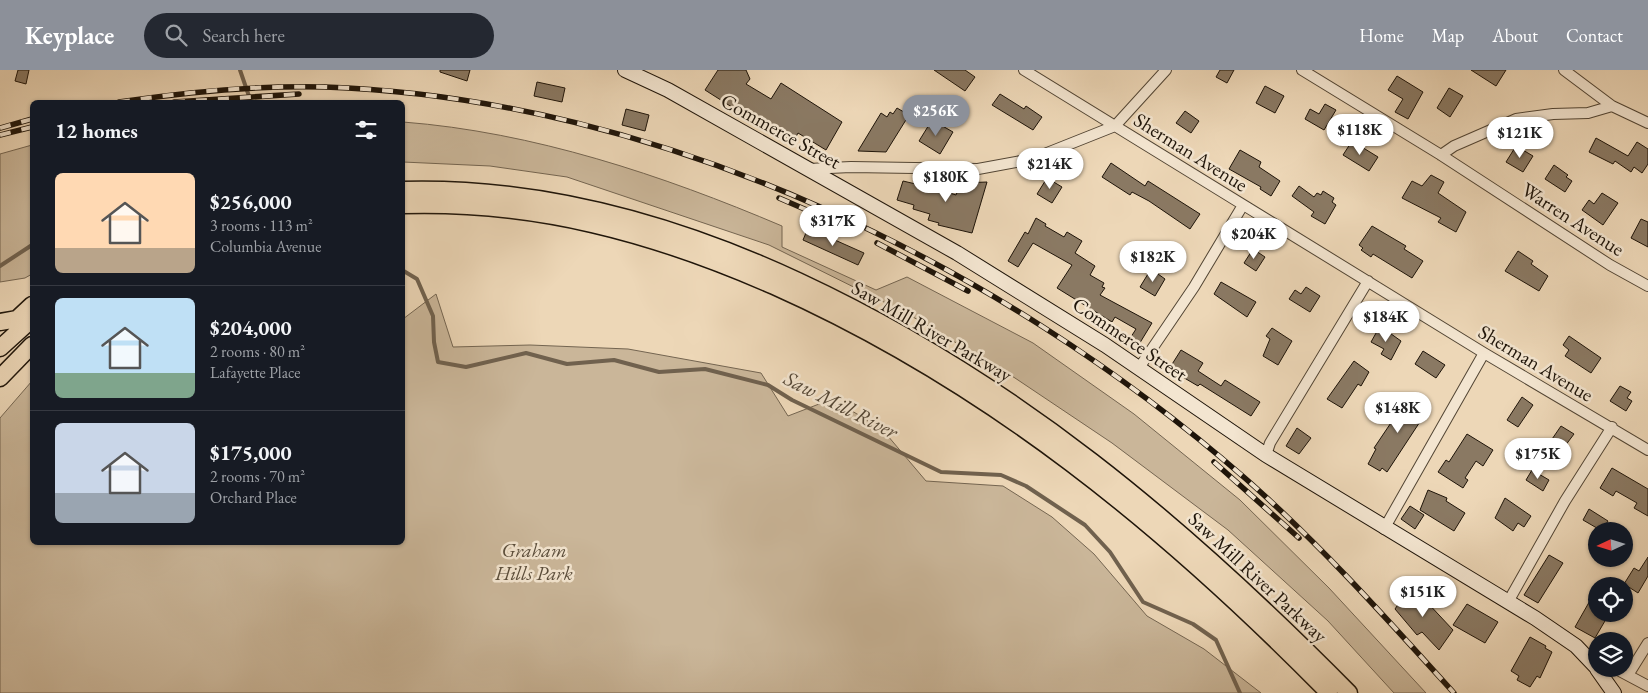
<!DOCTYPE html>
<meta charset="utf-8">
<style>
:root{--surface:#171b24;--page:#242831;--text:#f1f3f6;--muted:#9ea1a6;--line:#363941;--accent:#8c9099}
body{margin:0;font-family:"EB Garamond",serif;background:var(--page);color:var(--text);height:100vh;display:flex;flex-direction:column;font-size:19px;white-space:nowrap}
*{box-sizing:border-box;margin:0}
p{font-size:16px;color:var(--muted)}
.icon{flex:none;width:28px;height:28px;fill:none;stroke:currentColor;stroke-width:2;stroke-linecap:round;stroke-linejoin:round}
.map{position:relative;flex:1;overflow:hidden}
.details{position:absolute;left:30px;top:30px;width:375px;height:445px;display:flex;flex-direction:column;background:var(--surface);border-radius:8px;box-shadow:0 1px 4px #0004}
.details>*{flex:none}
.needle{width:32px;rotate:266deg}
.fabs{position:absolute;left:1588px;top:452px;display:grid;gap:10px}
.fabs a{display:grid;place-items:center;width:45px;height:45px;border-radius:50%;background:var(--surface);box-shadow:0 1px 4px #0004;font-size:25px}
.price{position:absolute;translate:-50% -42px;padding:0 11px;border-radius:18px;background:#fff;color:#222;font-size:16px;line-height:32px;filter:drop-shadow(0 1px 2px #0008)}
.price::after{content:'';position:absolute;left:50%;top:30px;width:15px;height:11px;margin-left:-8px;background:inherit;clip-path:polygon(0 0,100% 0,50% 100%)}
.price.on{background:var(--accent);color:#fff}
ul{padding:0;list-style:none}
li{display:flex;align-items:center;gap:15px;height:125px;padding:0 25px}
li+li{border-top:1px solid var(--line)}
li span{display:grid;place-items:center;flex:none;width:140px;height:100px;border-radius:8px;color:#555}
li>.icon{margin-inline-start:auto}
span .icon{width:60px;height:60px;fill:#fffc;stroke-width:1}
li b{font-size:21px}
h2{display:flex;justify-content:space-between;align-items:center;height:60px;padding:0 25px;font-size:21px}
header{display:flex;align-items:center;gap:30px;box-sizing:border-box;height:70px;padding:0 25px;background:var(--accent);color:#fff}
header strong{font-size:24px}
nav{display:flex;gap:28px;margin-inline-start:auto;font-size:18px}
.search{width:350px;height:45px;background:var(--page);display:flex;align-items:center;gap:12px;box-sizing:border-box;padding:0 18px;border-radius:28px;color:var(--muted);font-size:19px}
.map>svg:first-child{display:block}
</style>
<header>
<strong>Keyplace</strong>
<div class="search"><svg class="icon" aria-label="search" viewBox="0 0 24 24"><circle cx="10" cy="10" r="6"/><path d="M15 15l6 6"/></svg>Search here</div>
<nav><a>Home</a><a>Map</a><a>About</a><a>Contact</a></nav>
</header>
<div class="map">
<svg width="1648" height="623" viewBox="0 0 1648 623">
<rect width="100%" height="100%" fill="#edd7b7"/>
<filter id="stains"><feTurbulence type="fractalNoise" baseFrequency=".004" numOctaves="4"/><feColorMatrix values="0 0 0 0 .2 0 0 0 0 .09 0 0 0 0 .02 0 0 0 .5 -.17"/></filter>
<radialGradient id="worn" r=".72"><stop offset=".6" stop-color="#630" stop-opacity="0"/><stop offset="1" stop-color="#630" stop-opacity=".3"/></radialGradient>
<path fill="#cab699" stroke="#746551" d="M 403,52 C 533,62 662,105 782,156 L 782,177 L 876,220 L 907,207 L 1033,273 L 1134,344 L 1240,430 L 1329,518 L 1426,623 L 1394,623 L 1328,551 L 1228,460 L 1112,373 L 1015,308 L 908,244 L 769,175 L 567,107 L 490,96 L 403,92 Z
M 32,75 L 32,204 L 25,208 L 0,212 L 0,84 Z
M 436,224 L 453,277 L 530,275 L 628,279 L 761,303 L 788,346 L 832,329 L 882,359 L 926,411 L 1003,416 L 1052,447 L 1094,484 L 1147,546 L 1204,579 L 1261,623 L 0,623 L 0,348 L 32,311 L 32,472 L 402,472 L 403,249 Z"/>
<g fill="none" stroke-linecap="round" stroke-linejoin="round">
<path stroke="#70614e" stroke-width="4" d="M 240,0 L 251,32
M 0,196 L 32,175
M 402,200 L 417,209 L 433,246 L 434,272 L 438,292 L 466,297 L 526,283 L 567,294 L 614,290 L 659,302 L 705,299 L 768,315 L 792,330 L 941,402 L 1001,405 L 1026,416 L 1085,455 L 1110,482 L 1143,532 L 1193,554 L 1216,570 L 1240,623"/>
</g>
<path fill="#8a7963" stroke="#1e1409" d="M 18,0 L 29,0 L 26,14 L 15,11 Z
M 440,0 L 470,0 L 467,11 L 440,2 Z
M 718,0 L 746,0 L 750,9 L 746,14 L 771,29 L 781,13 L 842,52 L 826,80 L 798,63 L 792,74 L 781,68 L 782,65 L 758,50 L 757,53 L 705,20 Z
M 934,0 L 965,0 L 975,7 L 965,21 Z
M 1220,0 L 1234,0 L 1227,13 L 1216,7 Z
M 1471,0 L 1506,0 L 1496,16 Z
M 1397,6 L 1423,22 L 1408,49 L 1395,42 L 1403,29 L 1388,20 Z
M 537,12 L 565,18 L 562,32 L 534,26 Z
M 1265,16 L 1284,26 L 1275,43 L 1256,33 Z
M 1449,18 L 1463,26 L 1450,47 L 1437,38 Z
M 1000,24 L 1024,39 L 1026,36 L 1042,47 L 1033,60 L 992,35 Z
M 1325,34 L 1336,40 L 1324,60 L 1305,49 L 1310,39 L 1319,44 Z
M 897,38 L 909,45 L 886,82 L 858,81 L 881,43 L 887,47 L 890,42 L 893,44 Z
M 626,39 L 649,45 L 645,61 L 622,55 Z
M 1185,41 L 1199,51 L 1191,63 L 1176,53 Z
M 932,50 L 953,62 L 940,84 L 919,71 Z
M 1596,68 L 1628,86 L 1637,72 L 1648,79 L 1648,94 L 1642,103 L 1634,97 L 1631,102 L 1615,91 L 1613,94 L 1589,82 Z
M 1352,71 L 1378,87 L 1369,101 L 1343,85 Z
M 1516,76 L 1533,86 L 1523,102 L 1506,92 Z
M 1240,80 L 1261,92 L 1259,97 L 1280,111 L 1271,126 L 1260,119 L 1261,117 L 1229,99 Z
M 1111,93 L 1145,116 L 1148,111 L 1200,144 L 1190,159 L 1149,131 L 1132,122 L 1130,125 L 1102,107 Z
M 1554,95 L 1568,105 L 1566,107 L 1572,111 L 1565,122 L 1545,109 Z
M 1431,105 L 1444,112 L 1438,123 L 1466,142 L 1456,162 L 1438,152 L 1441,148 L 1402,128 L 1412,111 L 1422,116 Z
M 1047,108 L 1062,117 L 1052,133 L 1037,124 Z
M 903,111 L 920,115 L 921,111 L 935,114 L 934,118 L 956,125 L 961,113 L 987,112 L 972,163 L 938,155 L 939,153 L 928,150 L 930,144 L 913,139 L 914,135 L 897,130 Z
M 1299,116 L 1314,127 L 1317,123 L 1321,125 L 1323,121 L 1334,128 L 1332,132 L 1336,135 L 1325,154 L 1311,146 L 1314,142 L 1292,126 Z
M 1602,123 L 1618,133 L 1603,155 L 1582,140 L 1589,130 L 1594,134 Z
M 1036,148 L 1046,154 L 1045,156 L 1064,167 L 1067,162 L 1082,171 L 1075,183 L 1095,196 L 1090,205 L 1104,213 L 1102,217 L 1105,218 L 1100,225 L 1152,253 L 1138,276 L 1129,270 L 1136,259 L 1115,247 L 1112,252 L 1057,218 L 1072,195 L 1033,173 L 1018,197 L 1008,191 L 1025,162 L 1028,164 Z
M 1641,149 L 1648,152 L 1648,177 L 1631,168 Z
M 1372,156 L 1406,176 L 1404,179 L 1423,191 L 1412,208 L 1373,184 L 1371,187 L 1361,180 L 1363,178 L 1359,175 Z
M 808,158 L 864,183 L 858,195 L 803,170 Z
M 1253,179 L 1265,187 L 1256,201 L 1244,193 Z
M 1518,181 L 1533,191 L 1531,194 L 1548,206 L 1539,221 L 1505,201 Z
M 1151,199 L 1165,209 L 1155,226 L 1140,217 Z
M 1221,212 L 1256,232 L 1247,247 L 1214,224 Z
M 1306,217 L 1320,226 L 1310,242 L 1289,229 L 1295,220 L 1301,224 Z
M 1380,256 L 1401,271 L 1391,290 L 1381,284 L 1384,279 L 1371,272 Z
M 1272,258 L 1292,271 L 1278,295 L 1263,286 L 1270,269 L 1266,266 Z
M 1569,266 L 1601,288 L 1591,303 L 1565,286 L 1569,280 L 1563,275 Z
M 1181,280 L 1203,293 L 1198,301 L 1221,316 L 1225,310 L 1260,332 L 1251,346 L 1200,314 L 1198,316 L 1169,299 Z
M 1423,281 L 1445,295 L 1436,308 L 1415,294 Z
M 1354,291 L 1369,302 L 1361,316 L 1358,314 L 1342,338 L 1327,329 Z
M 1620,316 L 1631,322 L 1627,328 L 1632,331 L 1626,341 L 1610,331 Z
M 1409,326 L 1429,338 L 1387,402 L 1382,398 L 1380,401 L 1368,394 L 1376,379 L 1374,378 Z
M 1522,327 L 1533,335 L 1518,357 L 1507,350 Z
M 1561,356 L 1574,364 L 1562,380 L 1550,372 Z
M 1297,358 L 1311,368 L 1299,384 L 1286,376 Z
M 1467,364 L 1493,380 L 1483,396 L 1476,391 L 1465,408 L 1468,410 L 1463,418 L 1438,402 L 1446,390 L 1449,392 Z
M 1612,398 L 1648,419 L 1648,446 L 1634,438 L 1637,433 L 1616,421 L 1613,426 L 1600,418 Z
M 1532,400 L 1549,410 L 1543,421 L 1526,410 Z
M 1428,420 L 1447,428 L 1446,431 L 1465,443 L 1454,461 L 1420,440 Z
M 1505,428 L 1531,446 L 1524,457 L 1518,453 L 1513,461 L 1495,448 Z
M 1410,436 L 1424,445 L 1415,459 L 1401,449 Z
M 1589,439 L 1608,451 L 1602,461 L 1583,450 Z
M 1549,485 L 1563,493 L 1538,533 L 1524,525 Z
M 1648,487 L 1648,506 L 1638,523 L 1624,514 L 1634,498 L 1639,501 Z
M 1411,515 L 1453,560 L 1439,580 L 1422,562 L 1417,565 L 1395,539 Z
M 1596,520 L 1596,544 L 1609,544 L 1595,568 L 1575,557 Z
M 1467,534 L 1498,552 L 1485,573 L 1453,555 Z
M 1530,567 L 1546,576 L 1545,578 L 1552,582 L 1540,608 L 1537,606 L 1530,617 L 1517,610 L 1519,606 L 1511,601 Z"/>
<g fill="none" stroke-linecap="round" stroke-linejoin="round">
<defs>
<path id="minor" d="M 1024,0 L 1484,283 L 1648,380
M 1302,0 L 1441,85 L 1610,195 L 1648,216
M 1564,0 L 1612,36 L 1648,53
M 1441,85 L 1454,76 L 1516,49 L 1553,44 L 1588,43 L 1612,36
M 808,99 L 851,97 L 978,99 L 1032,89 L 1115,56 L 1166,0
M 1139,298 L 1194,217 L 1243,135
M 1266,385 L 1270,373 L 1368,211
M 1384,459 L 1484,283
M 1508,532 L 1565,431 L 1612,357
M 1616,599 L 1648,616
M 1628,605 L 1648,573"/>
<path id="secondary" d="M 625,0 L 668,20 L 957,183 L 1105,275 L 1266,385 L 1535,548 L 1576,576 L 1596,597
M 1597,599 L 1614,623"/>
<path id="trunk" d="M 402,120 C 541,116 673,153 798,211 C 1013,311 1183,455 1349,623
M 402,135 C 536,131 653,163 774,216 C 989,312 1165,456 1329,623
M 0,252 L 17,249 L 32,235
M 0,278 L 32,249
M 0,308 L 32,275"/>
</defs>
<use href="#minor" stroke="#524534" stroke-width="12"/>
<use href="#secondary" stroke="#1e1409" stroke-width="16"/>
<use href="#trunk" stroke="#1e1409" stroke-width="19"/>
<use href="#minor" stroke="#f3e5d0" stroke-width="10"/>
<use href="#secondary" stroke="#f3e5d0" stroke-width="14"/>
<use href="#trunk" stroke="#edd7b7" stroke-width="16"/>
<defs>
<path id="rail" d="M 119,32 C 187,22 256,15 325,17 C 658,28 998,192 1246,409 C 1321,475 1387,549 1454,623
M 174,32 L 299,24
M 0,58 L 32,49
M 0,65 L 32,57
M 779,128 L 839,154
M 877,173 L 968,221
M 1214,392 L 1299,468"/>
</defs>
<use href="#rail" stroke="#1e1409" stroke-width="5.5"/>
<use href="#rail" stroke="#f3e5d0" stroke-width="4" stroke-dasharray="11" stroke-linecap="butt"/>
</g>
<g text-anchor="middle" stroke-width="5" stroke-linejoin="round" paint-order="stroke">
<g font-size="20" fill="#1e1409" stroke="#f3e5d0">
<text transform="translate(781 61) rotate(29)" y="7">Commerce Street</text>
<text transform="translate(1191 82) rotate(32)" y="7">Sherman Avenue</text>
<text transform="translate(1573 149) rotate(33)" y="7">Warren Avenue</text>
<text transform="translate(932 261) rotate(30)" y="7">Saw Mill River Parkway</text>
<text transform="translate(1130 269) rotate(34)" y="7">Commerce Street</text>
<text transform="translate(1536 293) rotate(31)" y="7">Sherman Avenue</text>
<text transform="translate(1258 507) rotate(43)" y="7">Saw Mill River Parkway</text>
</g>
<g font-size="20" font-style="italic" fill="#5a4d3b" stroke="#f3e5d0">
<text x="534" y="487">Graham<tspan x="534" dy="23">Hills Park</tspan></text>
</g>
<g font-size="21" font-style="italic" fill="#554837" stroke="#f3e5d0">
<text transform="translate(841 335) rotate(27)" y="7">Saw Mill River</text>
</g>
</g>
<rect width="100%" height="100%" filter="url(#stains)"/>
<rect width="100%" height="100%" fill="url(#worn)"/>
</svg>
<div class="fabs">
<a><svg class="needle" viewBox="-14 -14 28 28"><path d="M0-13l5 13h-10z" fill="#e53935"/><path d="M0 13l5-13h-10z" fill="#9ea1a6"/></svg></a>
<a><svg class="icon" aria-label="locate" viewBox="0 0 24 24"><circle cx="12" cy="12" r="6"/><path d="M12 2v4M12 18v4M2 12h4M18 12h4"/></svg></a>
<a><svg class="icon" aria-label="layers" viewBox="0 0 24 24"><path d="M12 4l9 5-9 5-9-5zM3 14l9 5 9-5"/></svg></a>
</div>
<b class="price on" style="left:936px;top:67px">$256K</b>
<b class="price" style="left:1360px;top:86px">$118K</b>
<b class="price" style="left:1520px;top:89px">$121K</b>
<b class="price" style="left:1050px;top:120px">$214K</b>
<b class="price" style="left:946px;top:133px">$180K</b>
<b class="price" style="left:833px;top:177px">$317K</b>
<b class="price" style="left:1254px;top:190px">$204K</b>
<b class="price" style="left:1153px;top:213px">$182K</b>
<b class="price" style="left:1386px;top:273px">$184K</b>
<b class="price" style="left:1398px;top:364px">$148K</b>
<b class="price" style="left:1538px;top:410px">$175K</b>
<b class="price" style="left:1423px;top:548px">$151K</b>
<section class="details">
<h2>12 homes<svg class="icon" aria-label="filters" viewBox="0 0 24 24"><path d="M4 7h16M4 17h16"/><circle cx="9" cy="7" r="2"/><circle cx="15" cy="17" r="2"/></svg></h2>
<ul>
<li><span style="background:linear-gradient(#ffd9b3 75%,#b9a48a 0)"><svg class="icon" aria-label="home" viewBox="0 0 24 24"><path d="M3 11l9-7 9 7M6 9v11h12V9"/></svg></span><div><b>$256,000</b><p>3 rooms · 113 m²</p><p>Columbia Avenue</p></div></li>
<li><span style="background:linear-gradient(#bfe0f5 75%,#7fa58c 0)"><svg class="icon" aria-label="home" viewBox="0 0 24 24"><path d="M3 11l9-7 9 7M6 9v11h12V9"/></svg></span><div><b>$204,000</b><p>2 rooms · 80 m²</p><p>Lafayette Place</p></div></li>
<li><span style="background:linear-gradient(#c9d6e8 70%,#9aa5b1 0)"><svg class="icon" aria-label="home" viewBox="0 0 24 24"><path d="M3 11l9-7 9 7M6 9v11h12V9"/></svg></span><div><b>$175,000</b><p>2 rooms · 70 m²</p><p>Orchard Place</p></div></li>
</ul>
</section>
</div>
